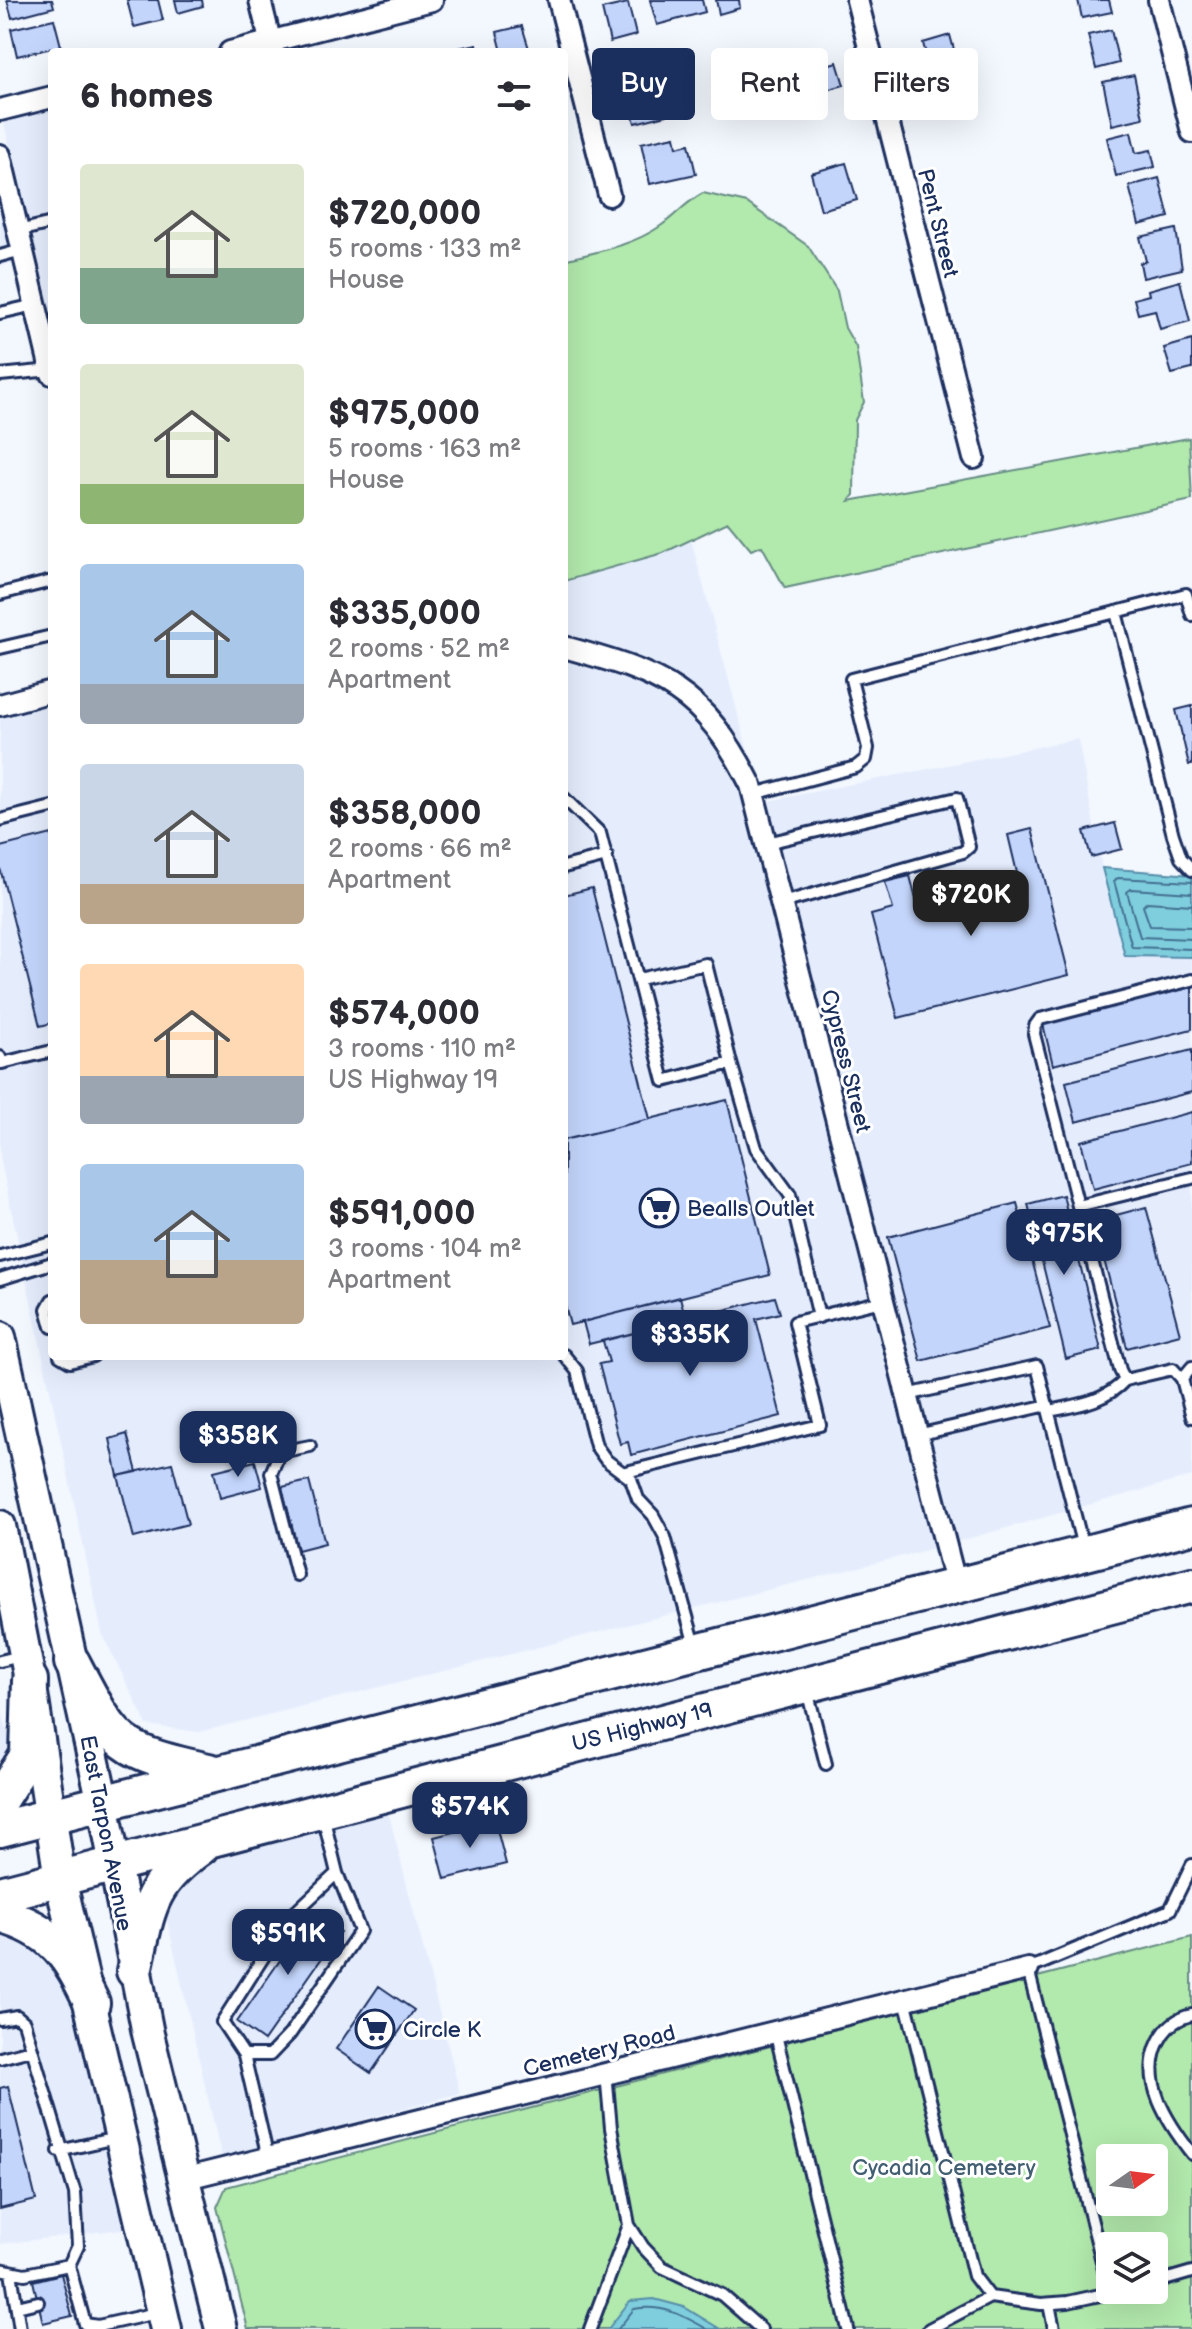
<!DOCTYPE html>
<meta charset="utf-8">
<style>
:root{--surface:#fff;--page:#f2f2f3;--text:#2b2b33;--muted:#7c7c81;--accent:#1b2f5e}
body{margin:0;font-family:"Balsamiq Sans",sans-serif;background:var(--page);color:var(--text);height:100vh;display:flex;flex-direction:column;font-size:30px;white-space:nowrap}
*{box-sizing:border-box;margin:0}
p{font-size:26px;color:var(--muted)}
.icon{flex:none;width:44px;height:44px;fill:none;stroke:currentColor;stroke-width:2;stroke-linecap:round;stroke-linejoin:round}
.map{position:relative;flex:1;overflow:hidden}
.details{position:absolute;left:48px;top:48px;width:520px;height:1312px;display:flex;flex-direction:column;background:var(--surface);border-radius:8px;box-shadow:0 8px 32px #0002}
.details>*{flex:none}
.top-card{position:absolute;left:592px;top:48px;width:480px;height:72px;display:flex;gap:16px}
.needle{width:52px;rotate:76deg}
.buttons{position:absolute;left:1096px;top:2144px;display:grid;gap:16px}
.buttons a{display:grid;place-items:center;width:72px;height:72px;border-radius:8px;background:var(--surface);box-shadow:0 8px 32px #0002;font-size:40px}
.price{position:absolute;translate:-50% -68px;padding:0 18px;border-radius:16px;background:var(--accent);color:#fff;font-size:26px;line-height:52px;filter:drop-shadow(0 2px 4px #0008)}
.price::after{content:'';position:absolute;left:50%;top:48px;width:24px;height:18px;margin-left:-12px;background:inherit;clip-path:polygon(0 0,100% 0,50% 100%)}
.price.current{background:#222;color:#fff}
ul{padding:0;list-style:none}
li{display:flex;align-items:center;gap:24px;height:200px;padding:0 32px}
li span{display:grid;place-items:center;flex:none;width:224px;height:160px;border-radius:8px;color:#555}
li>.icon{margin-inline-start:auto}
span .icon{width:96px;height:96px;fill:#fffc;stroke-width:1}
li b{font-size:34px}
h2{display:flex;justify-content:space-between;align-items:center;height:96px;padding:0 32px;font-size:34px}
.pill{padding:0 28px;border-radius:8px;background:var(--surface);box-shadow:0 8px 32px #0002;font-size:28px;line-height:72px}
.pill.current{background:var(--accent);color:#fff}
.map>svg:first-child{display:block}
</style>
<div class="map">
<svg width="1192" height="2329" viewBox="0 0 1192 2329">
<rect width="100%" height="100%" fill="#f3f7fe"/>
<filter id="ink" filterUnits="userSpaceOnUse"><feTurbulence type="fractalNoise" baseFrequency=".0125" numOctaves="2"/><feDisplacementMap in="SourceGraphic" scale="16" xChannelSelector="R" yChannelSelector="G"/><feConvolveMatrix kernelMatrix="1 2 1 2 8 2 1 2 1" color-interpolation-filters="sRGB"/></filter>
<g filter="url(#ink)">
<path fill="#e5edfd" d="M 52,107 L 52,326 L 3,119 Z
M 0,203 L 14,262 L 0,266 Z
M 691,540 L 749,755 L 736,733 L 705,698 L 666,670 L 643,659 L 564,637 L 564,581 L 663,553 Z
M 564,658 L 632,677 L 689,713 L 718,745 L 741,789 L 935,1548 L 199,1732 L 147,1725 L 102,1633 L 0,1157 L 0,715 L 52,701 L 52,1356 L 564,1356 Z
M 1078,739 L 1102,868 L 1125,955 L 1192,957 L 1192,1476 L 956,1542 L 768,801 Z
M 0,1704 L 15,1760 L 0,1774 Z
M 388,1811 L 460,2093 L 222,2159 L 162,1898 L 178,1877 L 221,1851 Z
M 0,1935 L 54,1958 L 79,2001 L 131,2228 L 0,2244 Z"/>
<path fill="#b2e9ac" stroke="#668c85" stroke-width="2" fill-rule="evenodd" d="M 703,193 L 747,203 L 808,246 L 837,291 L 845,328 L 856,347 L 864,402 L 855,420 L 854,495 L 849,501 L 1189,438 L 1192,500 L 785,588 L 762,546 L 751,550 L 728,522 L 663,553 L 564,581 L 564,260 C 596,252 631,246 659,227 C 675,217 684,203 703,193 Z
M 1192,1937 L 1192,2329 L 248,2329 L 217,2207 L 226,2187 ZM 1110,2158 L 1154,2158 L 1154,2202 L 1110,2202 ZM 1110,2246 L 1154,2246 L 1154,2290 L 1110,2290 Z"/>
<path fill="#7fcedd" stroke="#578eaa" stroke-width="2" d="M 1102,868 L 1192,875 L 1192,957 L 1125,956 Z
M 654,2299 L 684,2307 L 720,2329 L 608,2329 L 630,2301 Z"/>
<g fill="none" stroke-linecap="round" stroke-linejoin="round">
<path stroke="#436f91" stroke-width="2" d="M 1192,882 L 1118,878 L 1114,881 L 1132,947 L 1192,949
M 1192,893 L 1131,889 L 1127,892 L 1140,937 L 1192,939
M 1192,905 L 1147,902 L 1143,906 L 1150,926 L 1192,927
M 618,2329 L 634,2309 C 662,2304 683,2315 707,2329"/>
</g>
<path fill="#c3d5fb" stroke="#1b2f5e" stroke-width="2" d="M 7,0 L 52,0 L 54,7 L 12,18 Z
M 127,0 L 158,0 L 163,20 L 134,27 Z
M 175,0 L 202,0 L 203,6 L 178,13 Z
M 650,0 L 702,0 L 705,12 L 657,25 Z
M 716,0 L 739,0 L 740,8 L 719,14 Z
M 1078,0 L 1109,0 L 1112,12 L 1082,18 Z
M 628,3 L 636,35 L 610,42 L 602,9 Z
M 54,19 L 61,46 L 17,56 L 11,29 Z
M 522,26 L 530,52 L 502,52 L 497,32 Z
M 1111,30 L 1119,63 L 1096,69 L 1088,35 Z
M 950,35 L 962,79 L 934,86 L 923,43 Z
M 477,44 L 479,52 L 444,52 L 444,51 Z
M 837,62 L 844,85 L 823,91 L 825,98 L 811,102 L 802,72 Z
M 1134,75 L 1143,118 L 1112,125 L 1103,82 Z
M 659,85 L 667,115 L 635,123 L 627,94 Z
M 1131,132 L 1136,153 L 1151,150 L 1155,167 L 1116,176 L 1107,138 Z
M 675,136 L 677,147 L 689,144 L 696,174 L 650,184 L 641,143 Z
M 846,163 L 857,200 L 821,210 L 811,173 Z
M 1159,178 L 1169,217 L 1139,225 L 1129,186 Z
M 1176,229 L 1182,269 L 1143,278 L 1140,263 L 1146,261 L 1140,237 Z
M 1180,281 L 1190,321 L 1160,329 L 1155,310 L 1138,314 L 1134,299 L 1149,295 L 1148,290 Z
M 1192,340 L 1192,369 L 1172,374 L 1164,348 Z
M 1192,706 L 1192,765 L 1189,765 L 1176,710 Z
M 1115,823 L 1122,849 L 1091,857 L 1084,831 Z
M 1032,829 L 1069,975 L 898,1018 L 871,915 L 893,909 L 885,882 L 910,876 L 917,903 L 1018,877 L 1008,835 Z
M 52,834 L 52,1023 L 40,1026 L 0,868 L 0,847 Z
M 592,888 L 650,1119 L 564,1140 L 564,895 Z
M 1192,987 L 1192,1029 L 1053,1065 L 1043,1024 Z
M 1192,1050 L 1192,1092 L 1076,1122 L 1066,1082 Z
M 727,1100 L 770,1275 L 570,1325 L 564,1302 L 564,1140 Z
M 1192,1112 L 1192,1163 L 1093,1189 L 1081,1141 Z
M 1063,1195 L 1101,1350 L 1066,1359 L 1028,1204 Z
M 1017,1203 L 1050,1328 L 921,1361 L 888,1237 Z
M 1146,1207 L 1180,1334 L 1127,1348 L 1094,1221 Z
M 680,1297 L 686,1320 L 589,1344 L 583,1322 Z
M 775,1297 L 780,1313 L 756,1319 L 781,1416 L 631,1455 L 628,1442 L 620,1444 L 599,1364 L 609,1362 L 603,1341 Z
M 127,1434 L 137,1472 L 118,1476 L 110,1439 Z
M 255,1461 L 262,1487 L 220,1498 L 214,1471 Z
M 172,1463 L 188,1524 L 134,1538 L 118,1476 Z
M 309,1481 L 325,1543 L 298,1550 L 282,1487 Z
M 495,1822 L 506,1864 L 445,1879 L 434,1837 Z
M 313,1913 L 340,1932 L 264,2041 L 237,2022 Z
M 379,1986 L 414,2010 L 371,2073 L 336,2049 Z
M 8,2086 L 36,2200 L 0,2209 L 0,2088 Z
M 61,2274 L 72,2316 L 43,2323 L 33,2281 Z"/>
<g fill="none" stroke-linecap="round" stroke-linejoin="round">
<defs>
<path id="service" d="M 18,231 L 52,223
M 0,256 L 22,250
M 0,313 L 35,305
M 0,375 L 51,370
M 0,594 L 52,581
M 1116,612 L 1186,594 L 1192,615
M 0,648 L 52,636
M 754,794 L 856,767 L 866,759 L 868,748 L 851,679 L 1116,612 L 1173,835 L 1181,858 L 1192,870
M 564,798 L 600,833 L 664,1081 L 731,1063 L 756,1148 L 790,1195 L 819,1317
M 0,820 L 52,807
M 767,843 L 957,798 L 969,847 L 963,852 L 782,903
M 564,867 L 607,856
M 639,979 L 706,964 L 731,1063
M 1192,980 L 1040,1019 L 1035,1026 L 1034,1034 L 1120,1370 L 1125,1380 L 1173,1369 L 1182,1379 L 1192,1417
M 0,1057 L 2,1063 L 52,1051
M 1078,1206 L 1192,1178
M 0,1256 L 52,1243
M 0,1279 L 52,1263
M 52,1300 L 47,1309 L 52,1327
M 564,1355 L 577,1371 L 596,1446 L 606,1460 L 631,1479 L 638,1499 L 653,1515 L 665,1537 L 696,1649
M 60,1356 L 70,1362 L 93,1356
M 1182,1379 L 1192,1367
M 907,1395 L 1037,1366 L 1083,1547
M 1049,1411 C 1078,1405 1105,1402 1125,1380
M 917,1435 L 1048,1405
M 626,1472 L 820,1425 L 795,1322 L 882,1301
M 297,1575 L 271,1473 L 280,1452 L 310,1446
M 0,1661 L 21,1656
M 807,1690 L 826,1764
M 905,1999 L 974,2276 L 990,2297 L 1041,2304 L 1068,2302 L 1123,2290
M 1192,2015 C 1177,2018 1166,2027 1159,2041 C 1139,2081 1168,2123 1192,2154
M 0,2019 L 17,2016 L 24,2022 L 75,2193 L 78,2246 L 69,2265 L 25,2274 L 0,2269
M 775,2031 L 848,2329
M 244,2055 L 270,2055 L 290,2034 L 360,1931 L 337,1873
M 0,2058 L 31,2050
M 606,2073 L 611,2128 L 629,2225 L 643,2247 L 662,2267 L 722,2295 L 761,2329
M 59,2151 L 120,2137
M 268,2158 L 244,2055 L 222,2022 L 287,1920 L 337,1873 L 323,1816
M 69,2265 L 85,2324 L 98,2326 L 161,2312
M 11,2272 L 20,2329
M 1154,2283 L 1192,2272
M 1110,2293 L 1028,1969 L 1170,1910 L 1192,1865
M 1049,2304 L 1054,2329
M 17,2307 L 38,2302
M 590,2329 L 629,2225
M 929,2329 L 990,2297"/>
<path id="minor" d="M 260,0 L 273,52
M 559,0 L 609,195
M 857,0 L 974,458
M 1159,0 L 1192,132
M 230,52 L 432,0
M 0,110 L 52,97
M 0,155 L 52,374
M 564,647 C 662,674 703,689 751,785 L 956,1586
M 0,705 L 52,691
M 183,2179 L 1028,1969"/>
<path id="secondary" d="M 0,1337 L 103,1803 L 148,2034 L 221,2329
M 0,1526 L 30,1680 L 60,1879 L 166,2329"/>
<path id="trunk" d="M 72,1662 C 117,1748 117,1751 213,1772
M 0,1799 L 28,1755 L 30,1680
M 0,1829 L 1192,1526
M 0,1894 L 1192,1585
M 0,1915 C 54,1930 69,1955 92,2003
M 134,1971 C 148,1910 147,1885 201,1847"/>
</defs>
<use href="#service" stroke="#1b2f5e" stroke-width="16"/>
<use href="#minor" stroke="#1b2f5e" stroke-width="26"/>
<use href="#secondary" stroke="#1b2f5e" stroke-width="36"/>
<use href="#trunk" stroke="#1b2f5e" stroke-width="40"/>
<use href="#service" stroke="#fff" stroke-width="10"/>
<use href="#minor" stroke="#fff" stroke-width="20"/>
<use href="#secondary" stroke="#fff" stroke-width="30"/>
<use href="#trunk" stroke="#fff" stroke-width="34"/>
</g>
</g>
<defs>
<symbol id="supermarket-ring" viewBox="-11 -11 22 22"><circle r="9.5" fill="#fff" stroke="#1b2f5e" stroke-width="1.5"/><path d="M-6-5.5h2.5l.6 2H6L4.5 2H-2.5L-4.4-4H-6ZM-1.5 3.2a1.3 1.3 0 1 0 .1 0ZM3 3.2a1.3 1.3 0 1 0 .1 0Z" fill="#1b2f5e"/></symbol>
</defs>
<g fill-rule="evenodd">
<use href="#supermarket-ring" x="637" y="1186" width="44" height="44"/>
<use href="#supermarket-ring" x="353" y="2007" width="44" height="44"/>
</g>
<g text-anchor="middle" stroke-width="6" stroke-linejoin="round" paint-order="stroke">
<g font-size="22" fill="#1b2f5e" stroke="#fff">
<text transform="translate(939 223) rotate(76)" y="8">Pent Street</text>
<text transform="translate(847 1061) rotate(76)" y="8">Cypress Street</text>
<text transform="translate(642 1726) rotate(-14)" y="8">US Highway 19</text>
<text transform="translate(107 1833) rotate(79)" y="8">East Tarpon Avenue</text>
<text transform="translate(599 2050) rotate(-14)" y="8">Cemetery Road</text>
</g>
<g font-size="22" fill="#1b2f5e" stroke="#fff" text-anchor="start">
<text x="687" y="1216">Bealls Outlet</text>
<text x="403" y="2037">Circle K</text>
</g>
<g font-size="22" fill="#415e72" stroke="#fff">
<text x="944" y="2175">Cycadia Cemetery</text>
</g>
</g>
</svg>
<div class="buttons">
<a><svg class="needle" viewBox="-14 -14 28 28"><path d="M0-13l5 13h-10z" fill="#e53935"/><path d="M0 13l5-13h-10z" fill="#7c7c81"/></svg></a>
<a><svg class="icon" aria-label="layers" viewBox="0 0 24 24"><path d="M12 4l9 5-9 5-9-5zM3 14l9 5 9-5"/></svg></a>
</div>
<b class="price current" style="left:971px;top:938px">$720K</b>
<b class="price" style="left:1064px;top:1277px">$975K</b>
<b class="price" style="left:690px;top:1378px">$335K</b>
<b class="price" style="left:238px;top:1479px">$358K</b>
<b class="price" style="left:470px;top:1850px">$574K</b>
<b class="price" style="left:288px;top:1977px">$591K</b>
<div class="top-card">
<a class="pill current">Buy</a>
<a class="pill">Rent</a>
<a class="pill">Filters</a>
</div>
<section class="details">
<h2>6 homes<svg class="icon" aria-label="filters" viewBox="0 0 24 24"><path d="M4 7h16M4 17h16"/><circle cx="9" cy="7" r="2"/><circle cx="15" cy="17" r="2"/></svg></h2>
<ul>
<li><span style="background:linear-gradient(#dfe7d0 65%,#7fa58c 0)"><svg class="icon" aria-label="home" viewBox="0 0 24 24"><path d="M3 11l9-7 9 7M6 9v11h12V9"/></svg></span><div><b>$720,000</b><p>5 rooms · 133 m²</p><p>House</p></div></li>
<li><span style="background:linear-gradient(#dfe7d0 75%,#8fb573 0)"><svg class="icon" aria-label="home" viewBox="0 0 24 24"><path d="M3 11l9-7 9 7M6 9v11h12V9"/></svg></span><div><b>$975,000</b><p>5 rooms · 163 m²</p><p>House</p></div></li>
<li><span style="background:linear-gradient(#a9c7e8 75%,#9aa5b1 0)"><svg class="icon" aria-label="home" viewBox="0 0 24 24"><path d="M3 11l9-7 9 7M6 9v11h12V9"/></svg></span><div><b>$335,000</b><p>2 rooms · 52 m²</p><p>Apartment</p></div></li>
<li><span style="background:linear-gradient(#c9d6e8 75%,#b9a48a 0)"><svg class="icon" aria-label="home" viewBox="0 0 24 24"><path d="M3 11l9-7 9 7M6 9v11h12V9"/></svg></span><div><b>$358,000</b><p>2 rooms · 66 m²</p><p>Apartment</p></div></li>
<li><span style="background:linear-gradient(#ffd9b3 70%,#9aa5b1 0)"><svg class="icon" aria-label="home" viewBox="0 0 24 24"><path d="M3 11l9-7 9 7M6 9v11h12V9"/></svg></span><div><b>$574,000</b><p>3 rooms · 110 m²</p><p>US Highway 19</p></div></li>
<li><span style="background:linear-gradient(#a9c7e8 60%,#b9a48a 0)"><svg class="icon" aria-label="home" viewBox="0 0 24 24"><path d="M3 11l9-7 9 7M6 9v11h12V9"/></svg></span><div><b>$591,000</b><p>3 rooms · 104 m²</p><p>Apartment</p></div></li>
</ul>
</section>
</div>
